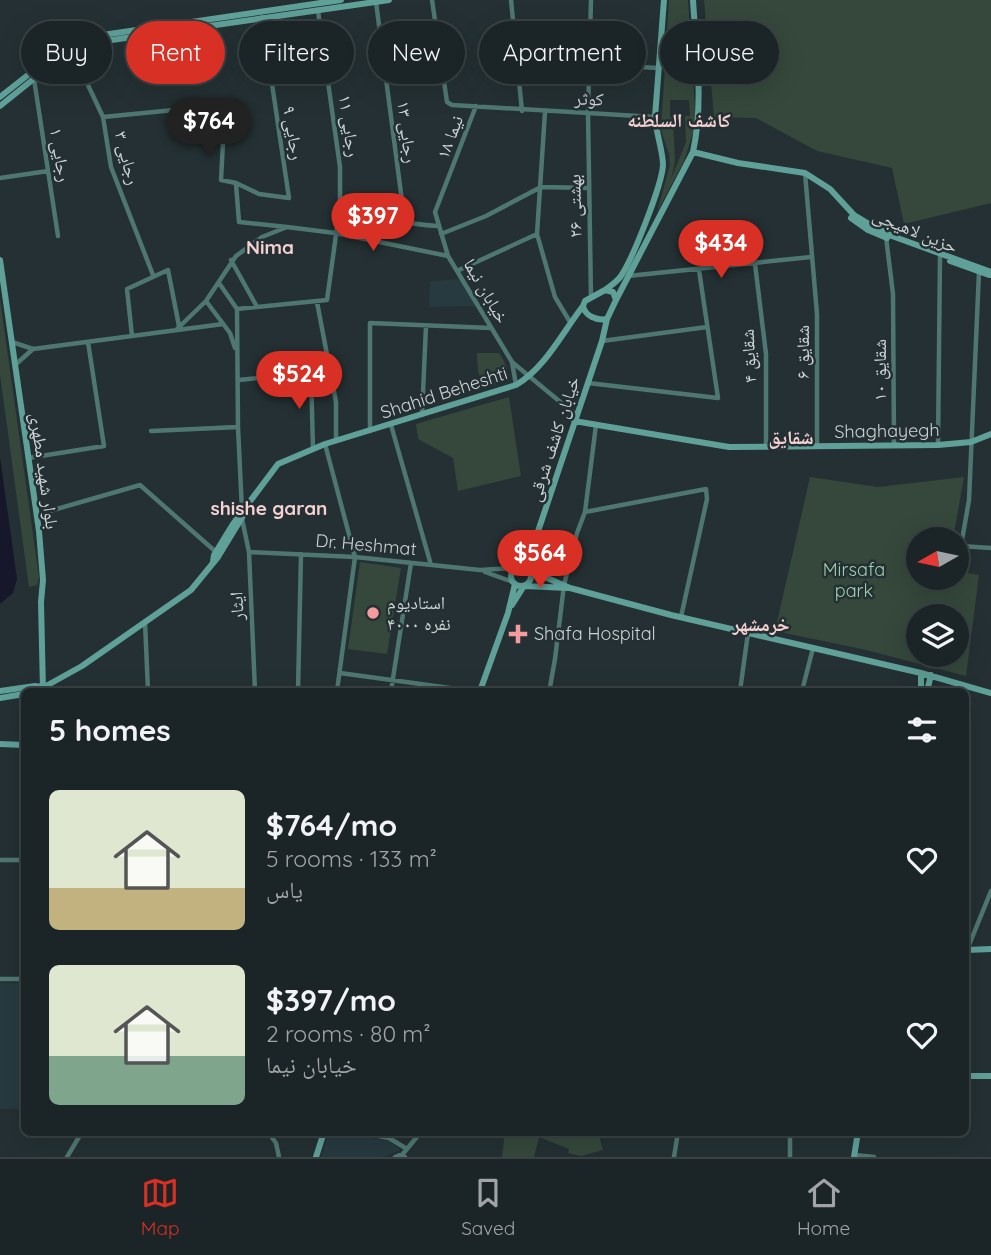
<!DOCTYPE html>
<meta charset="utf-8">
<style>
:root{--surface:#1b2426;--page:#283032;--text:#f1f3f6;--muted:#a0a4a7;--line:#394143;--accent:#d93025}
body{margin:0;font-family:Quicksand,"Noto Naskh Arabic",sans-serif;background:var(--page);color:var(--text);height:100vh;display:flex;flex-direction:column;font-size:26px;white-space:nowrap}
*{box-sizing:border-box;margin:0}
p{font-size:23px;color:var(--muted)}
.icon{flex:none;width:38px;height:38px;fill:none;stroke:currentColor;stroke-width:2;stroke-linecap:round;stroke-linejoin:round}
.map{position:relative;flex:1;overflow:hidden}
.panel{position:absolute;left:21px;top:688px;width:948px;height:448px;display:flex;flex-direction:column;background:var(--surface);border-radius:10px;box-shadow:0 7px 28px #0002,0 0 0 2px var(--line)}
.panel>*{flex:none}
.top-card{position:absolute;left:21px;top:21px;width:950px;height:63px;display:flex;gap:14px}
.needle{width:46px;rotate:261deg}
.buttons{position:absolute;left:906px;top:527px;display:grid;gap:14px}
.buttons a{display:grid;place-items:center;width:63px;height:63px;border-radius:50%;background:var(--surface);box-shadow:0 7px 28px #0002,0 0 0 2px var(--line);font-size:35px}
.price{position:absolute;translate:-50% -60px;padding:0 16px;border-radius:24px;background:var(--accent);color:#fff;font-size:23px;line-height:46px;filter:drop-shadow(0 2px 4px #0008)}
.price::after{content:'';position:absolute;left:50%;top:42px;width:21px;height:16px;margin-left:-10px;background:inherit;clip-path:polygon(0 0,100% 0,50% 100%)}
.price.current{background:#222;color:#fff}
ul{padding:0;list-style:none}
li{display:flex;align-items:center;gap:21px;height:175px;padding:0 28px}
li span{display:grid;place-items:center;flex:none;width:196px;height:140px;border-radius:10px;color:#555}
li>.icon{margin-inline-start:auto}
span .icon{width:84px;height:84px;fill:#fffc;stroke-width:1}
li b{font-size:30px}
h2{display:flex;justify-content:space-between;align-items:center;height:84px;padding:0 28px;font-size:30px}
.tag{padding:0 24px;border-radius:32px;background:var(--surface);box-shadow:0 7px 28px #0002,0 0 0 2px var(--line);font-size:24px;line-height:63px}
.tag.current{background:var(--accent);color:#fff}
.menu{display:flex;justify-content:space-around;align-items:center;height:98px;border-top:2px solid var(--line);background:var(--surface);font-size:19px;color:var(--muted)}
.menu a{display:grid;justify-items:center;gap:4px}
.menu .current{color:var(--accent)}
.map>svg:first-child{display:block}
</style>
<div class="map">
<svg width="991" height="1157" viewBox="0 0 991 1157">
<rect width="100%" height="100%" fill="#243033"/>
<path fill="#273a40" d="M 462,279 L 478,306 L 429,307 L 430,281 Z
M 0,983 L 24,983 L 24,1109 L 0,1109 Z
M 329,1132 L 389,1141 L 401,1150 L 383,1157 L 321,1157 Z"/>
<path fill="#35483b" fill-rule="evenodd" d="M 669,0 L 688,0 L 696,124 L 684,161 L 657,212 L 670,165 L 669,154 L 661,130 ZM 670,100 L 689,100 L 690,116 L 685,116 L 686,142 L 671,179 L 675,162 L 673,117 L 670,117 Z
M 704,0 L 991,0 L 991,203 L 904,224 L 892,168 L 817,151 L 756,118 L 714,117 Z
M 0,299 L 39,577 L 37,585 L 29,587 L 0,375 Z
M 477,353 L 499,353 C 505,363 511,370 504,381 L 485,388 L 478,372 Z
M 509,397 L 521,476 L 458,491 L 453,458 L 418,439 L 416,424 Z
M 810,477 L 878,487 L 964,477 L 953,539 L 919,539 L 919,578 L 957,578 L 957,571 L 979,575 L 966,676 L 866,650 L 775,631 ZM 919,616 L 957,616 L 957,654 L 919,654 Z
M 360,562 L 401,568 L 387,654 L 348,649 Z
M 505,1132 L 598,1132 L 603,1150 L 581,1156 L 568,1153 L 569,1149 L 539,1137 L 534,1157 L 502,1157 Z"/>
<path fill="#16172b" d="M 0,457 L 17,579 L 13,593 L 0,604 Z"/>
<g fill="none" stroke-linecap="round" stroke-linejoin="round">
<path stroke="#4f7772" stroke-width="4.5" d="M 432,0 L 447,102 L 452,105 L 655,117
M 511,0 L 522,111
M 591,0 L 588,113 L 591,298
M 376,2 L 405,224
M 513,32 L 590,21
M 72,51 L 103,117 L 111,167 L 153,275
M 589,64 L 658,68
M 34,79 L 58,236
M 545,112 L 537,234 L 555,297 L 570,322
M 103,117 L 225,105 L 221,180 L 236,183 L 259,194 L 289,198 L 262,17
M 805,173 L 817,314 L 817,446
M 0,178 L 48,171
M 236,184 L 239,222 L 287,227
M 340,206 C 373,217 403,224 438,226
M 441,234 L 486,216 L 541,187 L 589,188
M 886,237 L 893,294 L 894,446
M 448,256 L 435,212 L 476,106
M 231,260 L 257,307
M 755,264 L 766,354 L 766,446
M 459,270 L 537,234
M 979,272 L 969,500 L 961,546 L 991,548
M 628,276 L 811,257
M 219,283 L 237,309 L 238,427 L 242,511
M 206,301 L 230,333 L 235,348
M 317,302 L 336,402 L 336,440
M 237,309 L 327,300 L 340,206 L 340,167 L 318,11
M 176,330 L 206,301 L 236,256 L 262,237 L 287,227 L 335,233 L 448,256 L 512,362 L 516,385
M 132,336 L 127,289 L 168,270 L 179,326
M 602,341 L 707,327
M 12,342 L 33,349 L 223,324
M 512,362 L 576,415
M 15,365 L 33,349
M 311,373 L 313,449
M 239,380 L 330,371
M 588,383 L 718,398 L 699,270
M 422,415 L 426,326
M 391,425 L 431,565
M 151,431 L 238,427
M 370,431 L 370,323 L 491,328
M 325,444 L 355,557 L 337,691
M 938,445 L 940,257
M 28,458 L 104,446 L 88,342
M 585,512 L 706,489 L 707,499 L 681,617
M 36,515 L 140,485 L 216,552
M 242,519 L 249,552 L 255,691
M 249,552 L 355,557 L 480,570 L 515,568
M 485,572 L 513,582
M 145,622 L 148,691
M 340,673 L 472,691
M 298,691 L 301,554
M 391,691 L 411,563
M 547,691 L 550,687 L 555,659 L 564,585 L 577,533 L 585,512 L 596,425
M 740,691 L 748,633
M 802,691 L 813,648
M 0,860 L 24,860
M 967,950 L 991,891
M 0,979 L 24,979
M 268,1132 L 276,1143 L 279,1157
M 358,1132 L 389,1138 L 407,1149
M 402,1155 L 421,1132
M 855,1155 L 874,1157
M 67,1157 L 82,1132
M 395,1157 L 400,1155 L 405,1157
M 674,1157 L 678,1132
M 790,1157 L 790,1132"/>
<path stroke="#5fa099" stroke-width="6" d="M 0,97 L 52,56 L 82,38 L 341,0
M 0,106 L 56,61 L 84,44 L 389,0
M 693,152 L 738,163 L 805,173 L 830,189 L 854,215 L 869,224 L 892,236 L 991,272
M 851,218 L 868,230 L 887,238
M 0,260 L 39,531 L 43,580 L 41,602 L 43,691
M 950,261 L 989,275
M 605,290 C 610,286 617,282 621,276 C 633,258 662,185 663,165 C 663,151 656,133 655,117 L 664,0
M 605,290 L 613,292 L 616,300 L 607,319 C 597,321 585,316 583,306 L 585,301 Z
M 616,300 L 693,152 C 704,102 696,51 693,0
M 574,421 L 729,447 L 938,445 L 971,442 L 991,434
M 213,562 L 214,555 L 233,524 L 278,464 L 325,444 L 516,385 C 546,367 562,333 583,306
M511 576a10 10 0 1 1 20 0a10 10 0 1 1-20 0Z
M 526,567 L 602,341 L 607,319
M 529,570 L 570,588 L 671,615 L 921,673 L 991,693
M 525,586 L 568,588
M 512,605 L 524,586
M 921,673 L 921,691
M 0,691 L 35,686 L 43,687
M 37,691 L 82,666 L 191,590 L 218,557 L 246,511
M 480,691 L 508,613 L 515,584
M 927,691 L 931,675
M 0,698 L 24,694
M 0,744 L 24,745
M 966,950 L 991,949
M 966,1076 L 991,1076
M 316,1157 L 324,1132
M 854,1157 L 858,1132"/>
</g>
<g fill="#f49b9f" stroke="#243033" stroke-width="2.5">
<circle cx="373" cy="613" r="7"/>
<path d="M514.5 623.5h7v7h7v7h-7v7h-7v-7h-7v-7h7z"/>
</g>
<g text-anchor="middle" stroke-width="5" stroke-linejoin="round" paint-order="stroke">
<g font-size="18" fill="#cbd3d5" stroke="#243033">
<text transform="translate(589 99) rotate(2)" y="6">کوثر</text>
<text transform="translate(349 126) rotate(82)" y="6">رجایی ۱۱</text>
<text transform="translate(407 132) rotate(83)" y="6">رجایی ۱۳</text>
<text transform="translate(293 133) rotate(81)" y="6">رجایی ۹</text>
<text transform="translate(450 137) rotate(-69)" y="6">نیما ۱۸</text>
<text transform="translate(60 155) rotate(81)" y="6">رجایی ۱</text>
<text transform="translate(127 158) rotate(76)" y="6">رجایی ۳</text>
<text transform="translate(575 206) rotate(-91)" y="6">بهشتی ۲۶</text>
<text transform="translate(915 231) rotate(22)" y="6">حزین لاهیجی</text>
<text transform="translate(486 291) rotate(60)" y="6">خیابان نیما</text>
<text transform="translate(803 352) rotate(-90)" y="6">شقایق ۶</text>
<text transform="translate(749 356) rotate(-93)" y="6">شقایق ۴</text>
<text transform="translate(880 370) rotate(-90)" y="6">شقایق ۱۰</text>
<text transform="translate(444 393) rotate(-18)" y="6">Shahid Beheshti</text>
<text transform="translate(887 431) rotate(-1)" y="6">Shaghayegh</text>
<text transform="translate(554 439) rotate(-72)" y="6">خیابان کاشف شرقی</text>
<text transform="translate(44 471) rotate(82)" y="6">بلوار شهید مطهری</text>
<text transform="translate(366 545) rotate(5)" y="6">Dr. Heshmat</text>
<text transform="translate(237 606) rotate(-93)" y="6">ایثار</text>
</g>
<g font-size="18" fill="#9fd1af" stroke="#243033">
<text x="854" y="576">Mirsafa<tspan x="854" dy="21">park</tspan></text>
</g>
<g font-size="18" fill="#cbd3d5" stroke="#243033" text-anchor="start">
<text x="387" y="609">استادیوم<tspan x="387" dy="21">۴۰۰۰ نفره</tspan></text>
<text x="534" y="640">Shafa Hospital</text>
</g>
<g font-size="19" font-weight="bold" fill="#f5d1d2" stroke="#243033">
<text x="679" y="127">کاشف السلطنه</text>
<text x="270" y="254">Nima</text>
<text x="791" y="444">شقایق</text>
<text x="269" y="515">shishe garan</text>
<text x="761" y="631">خرمشهر</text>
</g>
</g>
</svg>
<div class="buttons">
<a><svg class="needle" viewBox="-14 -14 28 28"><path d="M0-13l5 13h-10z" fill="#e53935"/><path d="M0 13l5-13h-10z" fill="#a0a4a7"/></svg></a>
<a><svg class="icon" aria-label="layers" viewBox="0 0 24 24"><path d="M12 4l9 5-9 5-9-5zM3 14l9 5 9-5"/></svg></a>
</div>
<b class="price current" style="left:209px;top:158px">$764</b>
<b class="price" style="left:373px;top:253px">$397</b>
<b class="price" style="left:721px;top:280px">$434</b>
<b class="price" style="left:299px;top:411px">$524</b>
<b class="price" style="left:540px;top:590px">$564</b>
<div class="top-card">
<a class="tag">Buy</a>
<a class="tag current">Rent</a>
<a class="tag">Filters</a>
<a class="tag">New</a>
<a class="tag">Apartment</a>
<a class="tag">House</a>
</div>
<section class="panel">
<h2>5 homes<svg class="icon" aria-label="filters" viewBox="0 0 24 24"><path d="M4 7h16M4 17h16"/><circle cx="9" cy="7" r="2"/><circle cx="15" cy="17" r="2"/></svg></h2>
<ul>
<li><span style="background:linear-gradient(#dfe7d0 70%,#c2b280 0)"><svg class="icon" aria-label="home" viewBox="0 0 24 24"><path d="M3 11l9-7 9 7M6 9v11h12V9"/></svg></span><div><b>$764/mo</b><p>5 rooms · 133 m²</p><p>یاس</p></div><svg class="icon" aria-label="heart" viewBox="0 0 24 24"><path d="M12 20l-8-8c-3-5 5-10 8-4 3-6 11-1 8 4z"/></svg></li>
<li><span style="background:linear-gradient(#dfe7d0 65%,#7fa58c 0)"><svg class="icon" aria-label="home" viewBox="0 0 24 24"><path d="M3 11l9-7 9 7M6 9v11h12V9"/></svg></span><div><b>$397/mo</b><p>2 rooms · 80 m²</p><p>خیابان نیما</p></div><svg class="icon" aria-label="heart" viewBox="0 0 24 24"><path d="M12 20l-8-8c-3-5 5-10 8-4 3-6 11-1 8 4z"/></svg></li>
</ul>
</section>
</div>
<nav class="menu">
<a class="current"><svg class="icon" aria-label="map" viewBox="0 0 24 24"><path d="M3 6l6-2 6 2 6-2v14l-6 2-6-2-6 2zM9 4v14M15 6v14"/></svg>Map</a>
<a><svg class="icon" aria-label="saved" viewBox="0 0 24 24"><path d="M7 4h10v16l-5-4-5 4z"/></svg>Saved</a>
<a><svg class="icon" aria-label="home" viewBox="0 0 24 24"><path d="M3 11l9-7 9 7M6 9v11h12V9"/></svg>Home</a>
</nav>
